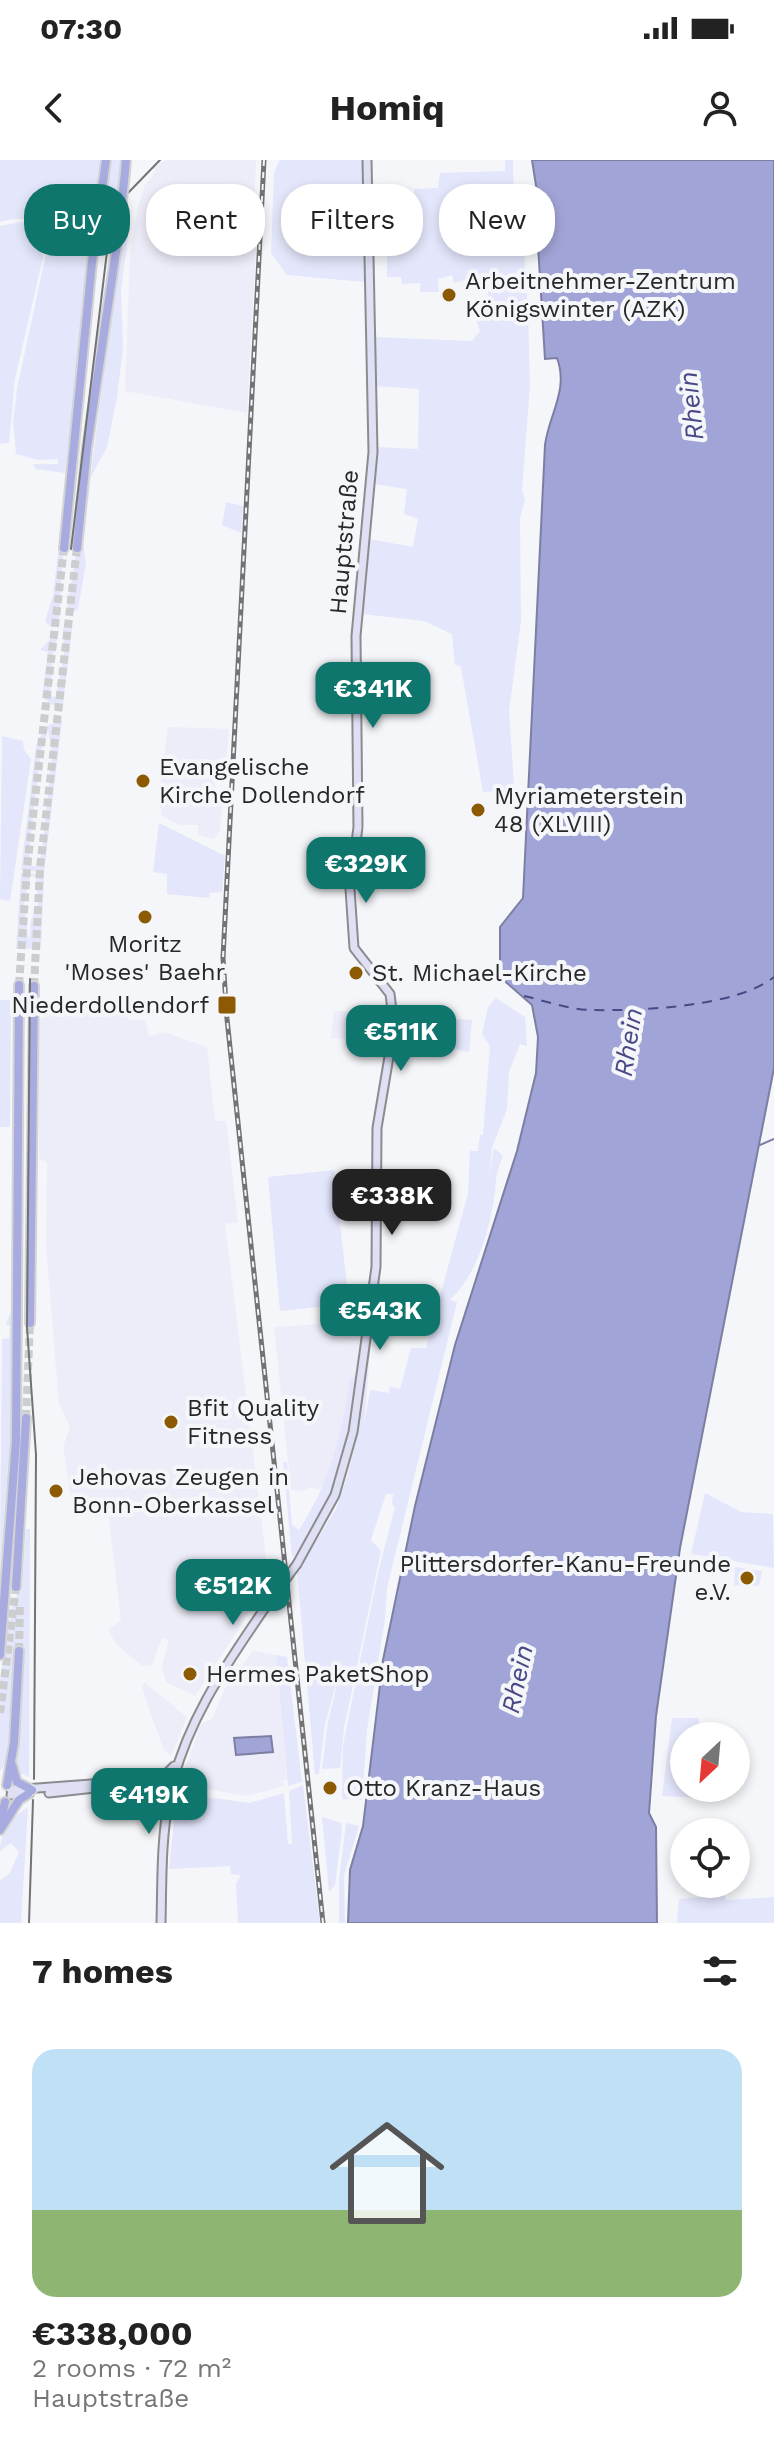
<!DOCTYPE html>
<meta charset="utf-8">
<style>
:root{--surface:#fff;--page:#f2f2f2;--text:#222;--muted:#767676;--line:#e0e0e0;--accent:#0f766e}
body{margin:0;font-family:"Work Sans",sans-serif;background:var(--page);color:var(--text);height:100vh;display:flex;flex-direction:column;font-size:30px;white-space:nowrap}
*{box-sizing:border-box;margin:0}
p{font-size:26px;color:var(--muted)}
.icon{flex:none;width:44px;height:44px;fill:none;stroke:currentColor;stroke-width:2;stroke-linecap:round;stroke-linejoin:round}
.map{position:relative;height:1763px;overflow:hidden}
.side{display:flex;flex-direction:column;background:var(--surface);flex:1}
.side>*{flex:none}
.banner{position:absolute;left:24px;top:24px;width:726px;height:72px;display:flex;gap:16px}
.needle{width:52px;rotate:206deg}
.buttons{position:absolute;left:670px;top:1562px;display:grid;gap:16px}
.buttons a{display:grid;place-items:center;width:80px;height:80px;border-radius:50%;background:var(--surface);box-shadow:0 4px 12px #0003;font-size:40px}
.price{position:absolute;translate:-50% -68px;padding:0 18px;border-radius:16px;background:var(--accent);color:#fff;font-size:26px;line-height:52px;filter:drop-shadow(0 2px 4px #0008)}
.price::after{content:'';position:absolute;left:50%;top:48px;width:24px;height:18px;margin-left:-12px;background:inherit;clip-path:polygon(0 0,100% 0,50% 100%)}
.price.selected{background:#222;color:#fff}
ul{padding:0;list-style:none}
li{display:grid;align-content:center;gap:16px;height:424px;padding:0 32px}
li+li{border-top:2px solid var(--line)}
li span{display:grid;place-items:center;height:248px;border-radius:24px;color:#555}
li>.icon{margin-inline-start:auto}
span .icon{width:144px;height:144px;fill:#fffc;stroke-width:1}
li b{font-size:34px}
h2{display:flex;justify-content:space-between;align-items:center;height:96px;padding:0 32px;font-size:34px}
.tag{padding:0 28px;border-radius:32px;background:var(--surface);box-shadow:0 4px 12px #0003;font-size:28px;line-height:72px}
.tag.selected{background:var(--accent);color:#fff}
.status{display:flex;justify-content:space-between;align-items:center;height:56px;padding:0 40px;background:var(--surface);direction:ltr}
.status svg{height:22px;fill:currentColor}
header{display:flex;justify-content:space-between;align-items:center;height:104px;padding:0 32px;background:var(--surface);font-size:36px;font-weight:700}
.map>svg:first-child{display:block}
</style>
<div class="status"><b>07:30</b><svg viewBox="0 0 49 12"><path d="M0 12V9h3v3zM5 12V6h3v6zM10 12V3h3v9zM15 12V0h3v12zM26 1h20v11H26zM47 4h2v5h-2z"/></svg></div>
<header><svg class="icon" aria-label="back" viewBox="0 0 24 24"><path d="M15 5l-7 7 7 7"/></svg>Homiq<svg class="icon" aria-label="person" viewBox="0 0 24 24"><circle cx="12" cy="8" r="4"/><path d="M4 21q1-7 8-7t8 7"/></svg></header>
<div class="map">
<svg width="774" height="1763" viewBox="0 0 774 1763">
<rect width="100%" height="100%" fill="#f5f6f9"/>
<path fill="#ecedf8" d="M 166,0 L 256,0 L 254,47 L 258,48 L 247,253 L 125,231 L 130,94 L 138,47 L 145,25 L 156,11 L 153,8 Z
M 168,567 L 229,569 L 226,605 L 216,605 L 215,633 L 223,634 L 220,670 L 214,679 L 198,675 L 198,665 L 180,665 L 162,656 L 159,636 Z
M 128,839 L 128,860 L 145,860 L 149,876 L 164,872 L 207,887 L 215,961 L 226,961 L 238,1062 L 225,1064 L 269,1422 L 195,1536 L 166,1522 L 162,1506 L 169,1480 L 162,1478 L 152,1505 L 143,1506 L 118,1486 L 108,1471 L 121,1460 L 107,1343 L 72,1345 L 63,1287 L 70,1267 L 59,1244 L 46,1086 L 47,1003 L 39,998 L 39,859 L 49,856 L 49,844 Z
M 334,851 L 362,852 L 361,879 L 331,878 Z
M 367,1161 L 360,1217 L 350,1219 L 343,1268 L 330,1315 L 319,1330 L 310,1327 L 305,1331 L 291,1330 L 274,1167 Z
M 253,1491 L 276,1495 L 287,1620 L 283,1620 L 284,1626 L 246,1636 L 185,1625 L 182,1617 L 201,1564 L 213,1558 L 224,1530 Z
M 145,1523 L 187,1557 L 171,1597 L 163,1588 L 145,1537 L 142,1526 Z"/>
<path fill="#e4e6fb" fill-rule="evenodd" d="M 0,0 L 101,0 L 65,313 L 36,309 L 33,304 L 58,304 L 58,299 L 38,300 L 16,294 L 13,262 L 17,229 L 47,89 C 41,60 26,54 0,62 Z
M 110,0 L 122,0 C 119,31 112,63 98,91 Z
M 280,0 L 363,0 L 364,122 L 287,115 L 271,93 L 274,12 Z
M 505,0 L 513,0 L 514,50 L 523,80 L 528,148 L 530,227 L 522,329 L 525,340 L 520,358 L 521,461 L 509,551 L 514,623 L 505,631 L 483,632 L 461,507 L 455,505 L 452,474 L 424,461 L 362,454 L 369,379 L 413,387 L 418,359 L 404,354 L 407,329 L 373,324 L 378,287 L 418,289 L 419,229 L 375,226 L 374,177 L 472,181 L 480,171 L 476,159 L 486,151 L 489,123 L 481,116 L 454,123 L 452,115 L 438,119 L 439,132 L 420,132 L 421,123 L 402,124 L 401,117 L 387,117 L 387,79 L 373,78 L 372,54 L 394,55 L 413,47 L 414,29 L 438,28 L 440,13 L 505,11 Z
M 20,62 L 30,64 L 38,72 L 43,97 L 15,219 L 9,283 L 0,284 L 0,66 Z
M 123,71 L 128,76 L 121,130 L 123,188 L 117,237 L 107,287 L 91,317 L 83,383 L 86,403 L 78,449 L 66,456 L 75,398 L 81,387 Z
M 226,342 L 243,346 L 241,373 L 222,365 Z
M 59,385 L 63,397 L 59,459 L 50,466 L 45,461 L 53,435 Z
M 73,461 L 62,552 L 42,537 L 48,492 L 40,490 L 59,470 L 53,494 L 50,536 L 56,537 L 64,495 L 63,468 Z
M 59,560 L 62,561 L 44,712 L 21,710 L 36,586 L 44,568 ZM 48,570 L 52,593 L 42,692 L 37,706 L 32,706 L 29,691 L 41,592 Z
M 2,576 L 23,581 L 24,590 L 31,599 L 10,741 L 0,739 Z
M 159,663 L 225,696 L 222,732 L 210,733 L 209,738 L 167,734 L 167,714 L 153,712 Z
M 21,713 L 44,715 L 41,788 L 16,789 ZM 30,716 L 36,717 L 38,745 L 31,760 L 29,783 L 24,744 Z
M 496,838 L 525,857 L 527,886 L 520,884 L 509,912 L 507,949 L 492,988 L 489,1017 L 494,988 L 503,996 C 497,1009 496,1018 495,1032 C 490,1069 478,1113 450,1140 L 457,1142 L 387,1428 L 385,1459 L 367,1570 L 362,1640 L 342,1639 L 343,1585 L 378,1413 L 395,1347 L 392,1344 L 393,1334 L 386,1334 L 371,1380 L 381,1391 L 344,1568 L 340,1608 L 322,1609 L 327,1567 L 343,1498 L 325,1564 L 319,1614 L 315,1615 L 297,1412 L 336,1349 L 347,1317 L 355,1284 L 372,1169 L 364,1265 L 370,1230 L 389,1233 L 390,1227 L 400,1229 L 411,1188 L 426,1188 L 468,1033 L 470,991 L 478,991 L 480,975 L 483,975 L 490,886 L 482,874 L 488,847 Z
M 0,840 L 11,840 L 10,967 L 0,967 Z
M 399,855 L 472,860 L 469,892 L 396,880 Z
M 334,1010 L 349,1144 L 280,1151 L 268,1017 Z
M 13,1147 L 10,1280 L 0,1411 L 2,1179 L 9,1178 L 10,1166 L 6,1164 Z
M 356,1216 C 348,1279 337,1352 292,1398 L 283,1302 L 287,1302 L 292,1365 L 299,1370 C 330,1322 342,1275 350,1218 Z
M 705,1333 L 741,1352 L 773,1354 L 774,1408 L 691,1394 Z
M 26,1369 L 30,1369 L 29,1617 L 16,1611 L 22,1490 L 15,1490 L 6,1603 L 0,1611 L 0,1520 L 13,1439 L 22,1430 Z
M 735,1407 L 762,1411 L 759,1426 L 734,1425 Z
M 276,1495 L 287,1497 L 302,1622 L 288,1626 Z
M 672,1558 L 699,1558 L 698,1576 L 684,1576 L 684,1628 L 724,1628 L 724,1639 L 662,1636 Z
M 303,1625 L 320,1763 L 238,1763 L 236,1724 L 241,1715 L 231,1714 L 230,1706 L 169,1709 L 177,1633 L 250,1643 L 284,1633 L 288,1684 L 292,1683 L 289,1631 Z
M 28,1647 L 21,1763 L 0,1763 L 0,1721 L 10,1713 L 19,1692 L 11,1683 L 0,1691 C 0,1672 12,1657 28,1647 Z
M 322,1657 L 341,1663 L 342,1670 L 335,1725 L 329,1732 Z
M 346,1663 L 359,1666 L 344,1715 L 345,1763 L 339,1763 L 339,1720 Z
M 725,1735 L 726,1740 L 774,1737 L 774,1763 L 677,1763 L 679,1739 Z"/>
<path fill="#a1a4d6" stroke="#7c7fa2" stroke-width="2" d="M 532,0 L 774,0 L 774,908 L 680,1388 L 656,1556 L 649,1653 L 656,1667 L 657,1763 L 348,1763 L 350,1710 L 363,1666 L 383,1500 L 415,1346 L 455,1185 L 517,991 L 536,913 L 538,877 L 532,845 L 500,817 L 500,767 L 523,738 L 545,285 C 549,254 569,230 557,198 L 545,199 L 537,69 L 540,51 Z
M 271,1576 L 273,1592 L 236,1595 L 234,1578 Z"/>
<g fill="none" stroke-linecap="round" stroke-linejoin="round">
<path stroke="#7c7fa2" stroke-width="2" d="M 760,985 L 774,979"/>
<path stroke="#494987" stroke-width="2" stroke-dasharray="10 8" stroke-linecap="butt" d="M 524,836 C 546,841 570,850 592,850 C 639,851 737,847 774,817"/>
<path stroke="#cccdcf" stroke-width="8" stroke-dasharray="8 4" stroke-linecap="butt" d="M 19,825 L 27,708 L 64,388
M 34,826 L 40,708 L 77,388
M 26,1258 L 30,1163
M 19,1491 L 20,1443
M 0,1553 L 16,1427"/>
<defs>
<path id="secondary" d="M 297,1404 L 335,1335 L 353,1272 L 376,1107 L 377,968 L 394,867 L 390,834 L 354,788 L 350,729 L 358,667 L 356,476 L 373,292 L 367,0
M 153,1627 L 174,1606
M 11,1630 L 91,1624 L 171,1628
M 49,1633 L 104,1627
M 11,1635 L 29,1634
M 161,1763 C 162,1723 161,1679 169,1639 C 183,1565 227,1503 269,1442"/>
<path id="trunk" d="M 125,12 L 126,0
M 64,388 L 92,102 L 106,0
M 77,388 L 87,288 L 118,78
M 30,1163 L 34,826
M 16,1427 L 26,1258
M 0,1495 L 16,1281 L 19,825
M 12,1605 L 17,1622 L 32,1630
M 7,1625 L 14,1583 L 19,1491
M 0,1663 L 5,1642
M 0,1670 L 19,1640 L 28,1634"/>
</defs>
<use href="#secondary" stroke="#8c8c8f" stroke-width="11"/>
<use href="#trunk" stroke="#d4d4d4" stroke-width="12"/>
<use href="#secondary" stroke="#dfe0f4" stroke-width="7"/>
<use href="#trunk" stroke="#a8abe0" stroke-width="8"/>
<path stroke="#727375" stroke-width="2" d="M 71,389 L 109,75 L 127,34 L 160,0
M 30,819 L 27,1167 L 36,1295 L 34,1619
M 29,1763 L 33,1640"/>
<defs>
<path id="rail" d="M 264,0 L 223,798 L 227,859 L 323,1763"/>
</defs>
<use href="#rail" stroke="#727375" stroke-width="5"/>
<use href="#rail" stroke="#f5f6f9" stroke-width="2" stroke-dasharray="6" stroke-linecap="butt"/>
<defs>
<path id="secondary-bridge" d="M 269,1442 L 297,1404"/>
<path id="trunk-bridge" d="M 118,78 L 125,12"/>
</defs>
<use href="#secondary-bridge" stroke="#8c8c8f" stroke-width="11" stroke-linecap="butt"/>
<use href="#trunk-bridge" stroke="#d4d4d4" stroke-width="12" stroke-linecap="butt"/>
<use href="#secondary-bridge" stroke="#dfe0f4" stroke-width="7"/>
<use href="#trunk-bridge" stroke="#a8abe0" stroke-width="8"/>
</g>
<g fill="#8b5a03" stroke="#f5f6f9" stroke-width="3">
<circle cx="449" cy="135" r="8"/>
<circle cx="143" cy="621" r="8"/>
<circle cx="478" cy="650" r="8"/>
<circle cx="145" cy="757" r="8"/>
<circle cx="356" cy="813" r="8"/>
<rect x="217" y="835" width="20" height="20" rx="4"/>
<circle cx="171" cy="1262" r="8"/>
<circle cx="56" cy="1331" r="8"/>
<circle cx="747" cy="1418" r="8"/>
<circle cx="190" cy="1514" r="8"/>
<circle cx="330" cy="1628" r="8"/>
</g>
<g text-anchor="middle" stroke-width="8" stroke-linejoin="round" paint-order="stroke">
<g font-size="24" fill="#272829" stroke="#f5f6f9" text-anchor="start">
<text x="465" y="129">Arbeitnehmer-Zentrum<tspan x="465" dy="28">Königswinter (AZK)</tspan></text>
<text x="159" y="615">Evangelische<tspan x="159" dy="28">Kirche Dollendorf</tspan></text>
<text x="494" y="644">Myriameterstein<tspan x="494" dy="28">48 (XLVIII)</tspan></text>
<text x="145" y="792" text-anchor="middle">Moritz<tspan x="145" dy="28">'Moses' Baehr</tspan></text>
<text x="372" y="821">St. Michael-Kirche</text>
<text x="209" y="853" text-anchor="end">Niederdollendorf</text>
<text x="187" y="1256">Bfit Quality<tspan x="187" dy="28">Fitness</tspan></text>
<text x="72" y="1325">Jehovas Zeugen in<tspan x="72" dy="28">Bonn-Oberkassel</tspan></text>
<text x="731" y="1412" text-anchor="end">Plittersdorfer-Kanu-Freunde<tspan x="731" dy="28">e.V.</tspan></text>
<text x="206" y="1522">Hermes PaketShop</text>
<text x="346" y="1636">Otto Kranz-Haus</text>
</g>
<g font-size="24" fill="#272829" stroke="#f5f6f9">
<text transform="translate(344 382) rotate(-85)" y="8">Hauptstraße</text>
</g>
<g font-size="26" font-style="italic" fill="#494987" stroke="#f5f6f9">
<text transform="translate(691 246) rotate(-96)" y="9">Rhein</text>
<text transform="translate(628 882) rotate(-81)" y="9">Rhein</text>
<text transform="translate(517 1519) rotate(-78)" y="9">Rhein</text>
</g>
</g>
</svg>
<div class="buttons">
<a><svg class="needle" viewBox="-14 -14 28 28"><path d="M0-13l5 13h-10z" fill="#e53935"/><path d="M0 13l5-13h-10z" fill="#767676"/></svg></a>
<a><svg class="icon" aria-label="locate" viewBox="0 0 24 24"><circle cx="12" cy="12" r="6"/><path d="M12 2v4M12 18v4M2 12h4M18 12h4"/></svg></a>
</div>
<b class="price" style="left:373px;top:570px">€341K</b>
<b class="price" style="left:366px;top:745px">€329K</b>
<b class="price" style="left:401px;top:913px">€511K</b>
<b class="price selected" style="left:392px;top:1077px">€338K</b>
<b class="price" style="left:380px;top:1192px">€543K</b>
<b class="price" style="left:233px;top:1467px">€512K</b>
<b class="price" style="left:149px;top:1676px">€419K</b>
<div class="banner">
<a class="tag selected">Buy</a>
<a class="tag">Rent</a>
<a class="tag">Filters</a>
<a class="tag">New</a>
</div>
</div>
<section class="side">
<h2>7 homes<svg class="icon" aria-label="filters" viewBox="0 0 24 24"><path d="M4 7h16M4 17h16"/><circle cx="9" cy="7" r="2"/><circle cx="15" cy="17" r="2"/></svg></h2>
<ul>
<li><span style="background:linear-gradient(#bfe0f5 65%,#8fb573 0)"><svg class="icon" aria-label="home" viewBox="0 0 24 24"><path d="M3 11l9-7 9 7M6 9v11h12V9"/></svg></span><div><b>€338,000</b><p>2 rooms · 72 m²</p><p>Hauptstraße</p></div></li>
</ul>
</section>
